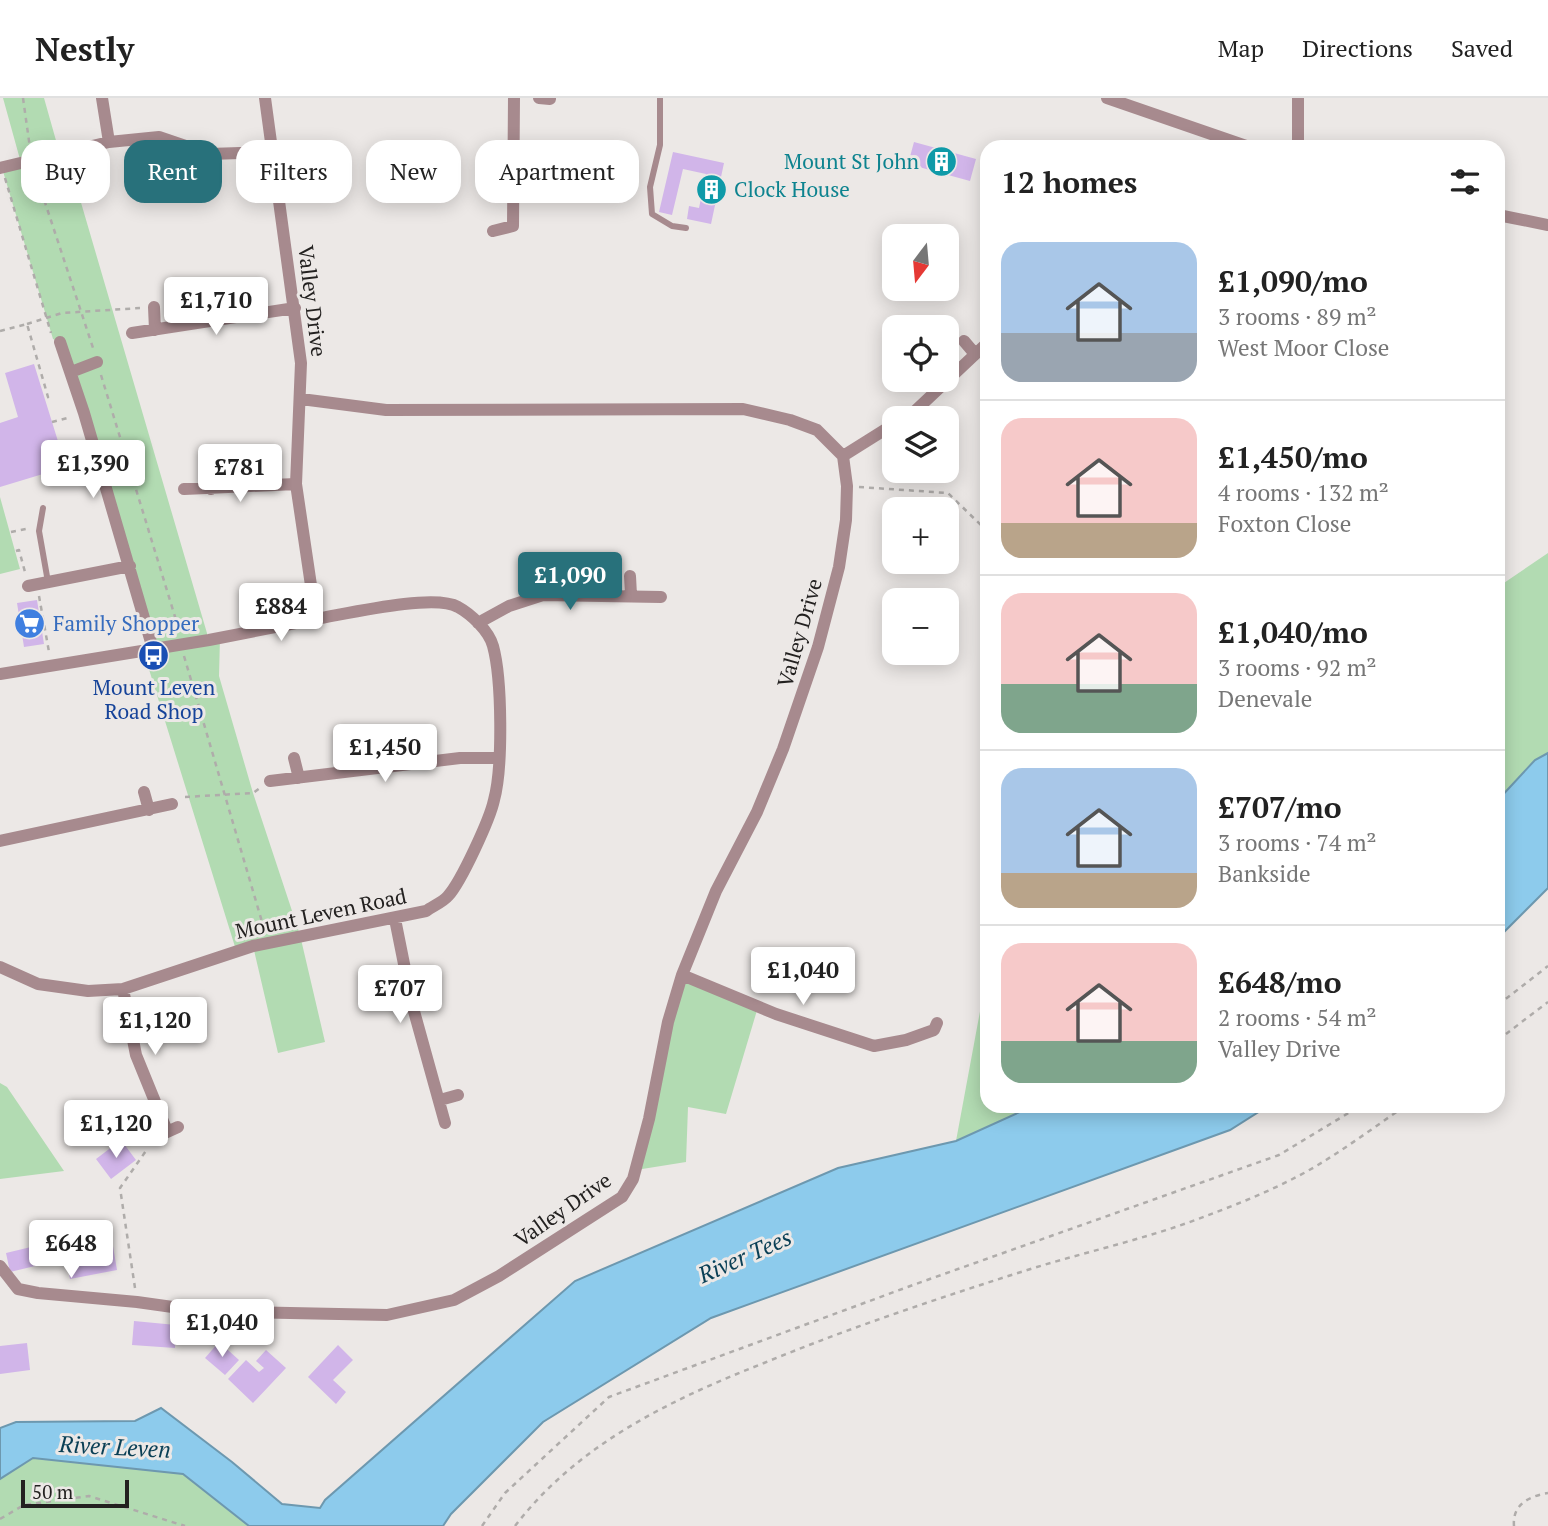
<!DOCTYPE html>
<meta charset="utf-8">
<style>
:root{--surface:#fff;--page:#f6f6f6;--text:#222;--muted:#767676;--line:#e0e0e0;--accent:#28717b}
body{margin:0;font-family:"PT Serif",serif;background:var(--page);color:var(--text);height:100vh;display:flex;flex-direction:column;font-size:26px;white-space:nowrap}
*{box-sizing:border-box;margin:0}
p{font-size:23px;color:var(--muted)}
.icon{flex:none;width:38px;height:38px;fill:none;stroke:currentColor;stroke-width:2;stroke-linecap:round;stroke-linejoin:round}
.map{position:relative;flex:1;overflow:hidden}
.panel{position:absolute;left:980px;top:42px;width:525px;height:973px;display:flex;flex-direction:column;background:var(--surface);border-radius:21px;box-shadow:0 4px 18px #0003}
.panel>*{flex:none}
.guide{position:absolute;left:21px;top:42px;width:665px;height:63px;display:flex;gap:14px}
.needle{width:46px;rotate:196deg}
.controls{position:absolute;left:882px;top:126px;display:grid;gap:14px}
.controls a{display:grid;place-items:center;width:77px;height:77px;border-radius:14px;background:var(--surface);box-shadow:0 4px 18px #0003;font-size:35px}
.scale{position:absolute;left:21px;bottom:18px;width:108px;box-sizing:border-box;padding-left:7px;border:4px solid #232120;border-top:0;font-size:19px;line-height:24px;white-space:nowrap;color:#232120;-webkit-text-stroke:5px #ece8e6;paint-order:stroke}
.price{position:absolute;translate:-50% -60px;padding:0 16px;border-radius:7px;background:#fff;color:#222;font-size:23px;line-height:46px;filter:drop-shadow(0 2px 4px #0008)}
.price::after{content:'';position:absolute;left:50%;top:42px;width:21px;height:16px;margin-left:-10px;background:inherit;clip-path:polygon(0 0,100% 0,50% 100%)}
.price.current{background:var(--accent);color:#fff}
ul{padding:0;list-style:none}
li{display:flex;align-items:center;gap:21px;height:175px;padding:0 21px}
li+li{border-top:2px solid var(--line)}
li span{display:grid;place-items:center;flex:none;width:196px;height:140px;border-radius:21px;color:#555}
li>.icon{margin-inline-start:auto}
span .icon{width:84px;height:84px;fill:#fffc;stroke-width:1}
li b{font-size:30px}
h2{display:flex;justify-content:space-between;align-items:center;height:84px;padding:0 21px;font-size:30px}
.tag{padding:0 24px;border-radius:21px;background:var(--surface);box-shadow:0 4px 18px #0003;font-size:24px;line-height:63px}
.tag.current{background:var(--accent);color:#fff}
header{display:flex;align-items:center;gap:42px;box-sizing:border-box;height:98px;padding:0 35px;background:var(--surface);border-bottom:2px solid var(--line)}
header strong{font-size:33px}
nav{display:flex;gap:38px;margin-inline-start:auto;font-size:24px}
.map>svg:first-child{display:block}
</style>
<header>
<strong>Nestly</strong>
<nav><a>Map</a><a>Directions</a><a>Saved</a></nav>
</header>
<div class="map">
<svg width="1548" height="1428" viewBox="0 0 1548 1428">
<rect width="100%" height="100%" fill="#ece8e6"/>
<path fill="#b2dbb2" d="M 3,0 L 44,0 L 57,46 L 70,67 L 209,542 L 220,540 L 219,578 L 253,695 L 300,837 L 325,944 L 278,955 L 253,848 L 236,852 L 143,552 L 152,551 L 60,244 L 53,241 L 2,70 L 21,65 Z
M 0,399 L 20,471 L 0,476 Z
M 1548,455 L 1548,655 L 1535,662 L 1498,702 L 1498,489 Z
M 682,877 L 758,909 L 726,1016 L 688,1009 L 686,1064 L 636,1072 Z
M 987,906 L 987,1008 L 1033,1008 L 956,1043 L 981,908 Z
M 0,985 L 7,989 L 64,1073 L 0,1081 Z
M 33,1360 L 183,1376 L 249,1428 L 0,1428 L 0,1381 Z"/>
<path fill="#8dcbec" stroke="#6d98af" stroke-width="2" d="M 1548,655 L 1548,790 L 1498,840 L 1498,702 L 1535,662 Z
M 1033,1008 L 1268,1008 L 1230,1032 L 711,1220 L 543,1324 L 451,1416 L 443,1428 L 249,1428 L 183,1376 L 33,1360 L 0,1381 L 0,1330 L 16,1324 L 135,1323 L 161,1310 L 232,1364 L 282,1406 L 320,1410 L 325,1402 L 575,1183 L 838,1070 L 956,1043 Z"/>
<path fill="#d1b5e9" d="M 914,44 L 976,61 L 970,83 L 908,66 Z
M 673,54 L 724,65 L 711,126 L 687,121 L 689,108 L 699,110 L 706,76 L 683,71 L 672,117 L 659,114 Z
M 34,266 L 66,369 L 0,389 L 0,325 L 18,319 L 5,275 Z
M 37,502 L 44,546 L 24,549 L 17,505 Z
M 121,1042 L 136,1062 L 111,1081 L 96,1061 Z
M 56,1143 L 60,1162 L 10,1174 L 6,1155 Z
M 113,1148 L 117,1172 L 70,1181 L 65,1158 Z
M 134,1223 L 176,1227 L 175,1250 L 132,1247 Z
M 219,1244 L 239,1262 L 225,1277 L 205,1260 Z
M 27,1245 L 30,1272 L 0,1276 L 0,1248 Z
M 338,1247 L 353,1262 L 333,1282 L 346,1294 L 336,1306 L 308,1279 Z
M 266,1252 L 286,1270 L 253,1305 L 228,1281 L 246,1262 L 259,1274 L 264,1270 L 256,1263 Z"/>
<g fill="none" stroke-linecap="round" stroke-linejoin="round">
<path stroke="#afacaa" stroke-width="2.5" stroke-dasharray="5 5" stroke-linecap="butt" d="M 23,0 L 30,50
M 35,74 L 93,250
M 5,80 L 51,235
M 27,226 L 62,215 L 140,210
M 0,233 L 27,226 L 48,299 L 45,300
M 101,277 L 180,535
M 52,324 L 71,319
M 859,389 L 948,395 L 987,433
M 11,434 L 30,430
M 16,453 L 19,452 L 25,474
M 39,498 L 49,554
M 184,558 L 265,834
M 185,699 L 253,695 L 260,690
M 1498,907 L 1548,868
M 1498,942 L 1548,904
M 135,1190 L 120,1090 L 148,1050
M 0,1421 L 24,1407 L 89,1398 L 185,1428
M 482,1428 L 505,1395 L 609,1299 L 913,1187 L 1279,1057 L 1360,1008
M 515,1428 C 578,1346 670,1302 764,1265 C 849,1230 936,1201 1024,1173 C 1084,1154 1147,1141 1206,1118 C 1246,1103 1290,1085 1326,1062 C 1353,1045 1379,1026 1405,1008
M 1514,1428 C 1512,1406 1530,1398 1548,1395"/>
<path stroke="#a78a8e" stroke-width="6" d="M 660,0 L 660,47 L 650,89 L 652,116 L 672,128 L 686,130
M 43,410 L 39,433 L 48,484"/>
<path stroke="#a78a8e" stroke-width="12" d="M 102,0 L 109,44
M 539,0 L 550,1
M 1107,0 L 1249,49
M 1298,49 L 1298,0
M 0,70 L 109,44 L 159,39 L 209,56 L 272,54
M 1498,117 L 1548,127
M 493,133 L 513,128 L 514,0
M 154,209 L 155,232
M 132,235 L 295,210
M 964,243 L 975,256
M 60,244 L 84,315 L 153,551
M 71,274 L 97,264
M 903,320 L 915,313 L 984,248
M 843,358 L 894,326
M 210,371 L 211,391
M 184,391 L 296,386
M 630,478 L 631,497
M 28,488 L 130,468
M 478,525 L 509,508 L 543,497 L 661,499
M 0,576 L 209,542 L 316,521 L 296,386 L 301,265 L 265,0
M 294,660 L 299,680
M 270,683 L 460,660 L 499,660
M 144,694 L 149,712
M 0,743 L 172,706
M 395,821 L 412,906 L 445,1025
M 0,869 L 38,886 L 88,893 L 123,891 L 253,848 L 426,813 C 433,808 443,804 448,798 C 461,784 490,721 494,702 C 503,669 502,581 493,548 C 489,533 471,516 458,509 C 434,495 346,516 316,521
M 682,877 L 776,916 L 874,948 L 906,942 L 934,932 L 937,925
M 123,891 L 136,957 L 167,1033
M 440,1002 L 458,997
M 156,1039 L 178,1029
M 0,1168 L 18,1191 L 38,1195 L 137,1204 L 201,1213 L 387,1217 L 454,1202 L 499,1178 L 622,1099 L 633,1081 L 649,1021 L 668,924 L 682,877 L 716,793 L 757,714 L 783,651 L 818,549 L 839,469 L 846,422 L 847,388 L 843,358 L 817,332 L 790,322 L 743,311 L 386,312 L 301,301
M 200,1237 L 201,1213"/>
</g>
<defs>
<symbol id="building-disc" viewBox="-11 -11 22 22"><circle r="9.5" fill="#0f9aa8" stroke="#ece8e6"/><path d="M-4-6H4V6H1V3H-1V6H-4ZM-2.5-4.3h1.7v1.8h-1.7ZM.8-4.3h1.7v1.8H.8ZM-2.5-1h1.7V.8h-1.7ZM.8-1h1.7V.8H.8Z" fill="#fff"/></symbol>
<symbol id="supermarket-disc" viewBox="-11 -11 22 22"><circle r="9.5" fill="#3f7fe0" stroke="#ece8e6"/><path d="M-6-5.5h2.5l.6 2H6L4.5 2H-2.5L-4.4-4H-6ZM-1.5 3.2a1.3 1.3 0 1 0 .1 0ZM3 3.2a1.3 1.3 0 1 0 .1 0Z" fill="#fff"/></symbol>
<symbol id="bus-disc" viewBox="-11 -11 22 22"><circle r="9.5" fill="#1a4fb4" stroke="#ece8e6"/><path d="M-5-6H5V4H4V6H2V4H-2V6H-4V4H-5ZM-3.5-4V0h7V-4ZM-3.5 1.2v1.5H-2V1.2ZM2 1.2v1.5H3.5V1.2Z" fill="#fff"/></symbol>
</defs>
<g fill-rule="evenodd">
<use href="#building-disc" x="924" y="46" width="35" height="35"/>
<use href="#building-disc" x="694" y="74" width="35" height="35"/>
<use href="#supermarket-disc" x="12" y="508" width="35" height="35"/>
<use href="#bus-disc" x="136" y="540" width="35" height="35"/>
</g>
<g text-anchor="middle" stroke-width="6" stroke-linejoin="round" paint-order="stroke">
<g font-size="21" fill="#0d838f" stroke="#ece8e6" text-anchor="end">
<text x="919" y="71">Mount St John</text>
<text x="734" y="99" text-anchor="start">Clock House</text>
</g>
<g font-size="21" fill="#232120" stroke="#ece8e6">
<text transform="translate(312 203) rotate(83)" y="7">Valley Drive</text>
<text transform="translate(800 535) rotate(-74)" y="7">Valley Drive</text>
<text transform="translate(321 816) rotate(-12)" y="7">Mount Leven Road</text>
<text transform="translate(563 1112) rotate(-35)" y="7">Valley Drive</text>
</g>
<g font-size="21" fill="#366cbe" stroke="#ece8e6" text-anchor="start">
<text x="53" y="533">Family Shopper</text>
</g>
<g font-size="21" fill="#164399" stroke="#ece8e6">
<text x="154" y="597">Mount Leven<tspan x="154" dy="24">Road Shop</tspan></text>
</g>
<g font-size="23" font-style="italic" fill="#0a3f55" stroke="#ece8e6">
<text transform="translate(745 1158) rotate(-24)" y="8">River Tees</text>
<text transform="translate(115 1349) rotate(3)" y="8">River Leven</text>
</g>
</g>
</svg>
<div class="controls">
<a><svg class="needle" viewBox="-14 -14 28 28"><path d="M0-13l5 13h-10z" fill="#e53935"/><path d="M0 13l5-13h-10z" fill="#767676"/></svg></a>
<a><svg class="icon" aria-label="locate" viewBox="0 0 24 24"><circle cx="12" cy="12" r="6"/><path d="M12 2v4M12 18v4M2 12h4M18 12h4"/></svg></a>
<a><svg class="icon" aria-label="layers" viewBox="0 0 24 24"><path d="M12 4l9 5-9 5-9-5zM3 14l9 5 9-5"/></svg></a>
<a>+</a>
<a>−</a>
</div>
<div class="scale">50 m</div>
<b class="price" style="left:216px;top:239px">£1,710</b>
<b class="price" style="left:93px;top:402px">£1,390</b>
<b class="price" style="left:240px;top:406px">£781</b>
<b class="price current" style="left:570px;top:514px">£1,090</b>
<b class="price" style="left:281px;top:545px">£884</b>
<b class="price" style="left:385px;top:686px">£1,450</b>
<b class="price" style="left:803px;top:909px">£1,040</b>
<b class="price" style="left:400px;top:927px">£707</b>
<b class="price" style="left:155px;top:959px">£1,120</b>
<b class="price" style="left:116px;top:1062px">£1,120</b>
<b class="price" style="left:71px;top:1182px">£648</b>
<b class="price" style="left:222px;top:1261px">£1,040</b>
<div class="guide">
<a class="tag">Buy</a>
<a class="tag current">Rent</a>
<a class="tag">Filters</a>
<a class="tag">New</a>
<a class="tag">Apartment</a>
</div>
<section class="panel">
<h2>12 homes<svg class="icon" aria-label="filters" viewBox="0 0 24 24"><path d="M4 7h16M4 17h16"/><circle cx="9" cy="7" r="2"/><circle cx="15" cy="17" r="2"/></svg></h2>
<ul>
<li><span style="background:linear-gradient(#a9c7e8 65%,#9aa5b1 0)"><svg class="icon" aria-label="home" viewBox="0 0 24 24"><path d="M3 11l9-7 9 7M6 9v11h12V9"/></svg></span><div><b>£1,090/mo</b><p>3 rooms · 89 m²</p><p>West Moor Close</p></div></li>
<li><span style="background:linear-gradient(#f6c9c9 75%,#b9a48a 0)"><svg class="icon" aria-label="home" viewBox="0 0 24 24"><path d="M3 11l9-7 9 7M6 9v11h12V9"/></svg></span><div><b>£1,450/mo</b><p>4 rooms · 132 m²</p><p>Foxton Close</p></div></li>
<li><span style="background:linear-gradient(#f6c9c9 65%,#7fa58c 0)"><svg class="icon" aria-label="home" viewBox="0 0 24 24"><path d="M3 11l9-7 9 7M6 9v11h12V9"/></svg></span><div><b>£1,040/mo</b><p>3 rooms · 92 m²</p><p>Denevale</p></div></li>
<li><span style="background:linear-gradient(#a9c7e8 75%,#b9a48a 0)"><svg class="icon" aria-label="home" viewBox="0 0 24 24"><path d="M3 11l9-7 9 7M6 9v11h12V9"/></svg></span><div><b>£707/mo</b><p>3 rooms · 74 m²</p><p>Bankside</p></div></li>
<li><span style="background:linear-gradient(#f6c9c9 70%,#7fa58c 0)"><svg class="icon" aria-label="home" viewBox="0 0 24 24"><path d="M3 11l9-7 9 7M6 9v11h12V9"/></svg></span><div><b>£648/mo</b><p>2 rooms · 54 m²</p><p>Valley Drive</p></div></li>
</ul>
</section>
</div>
